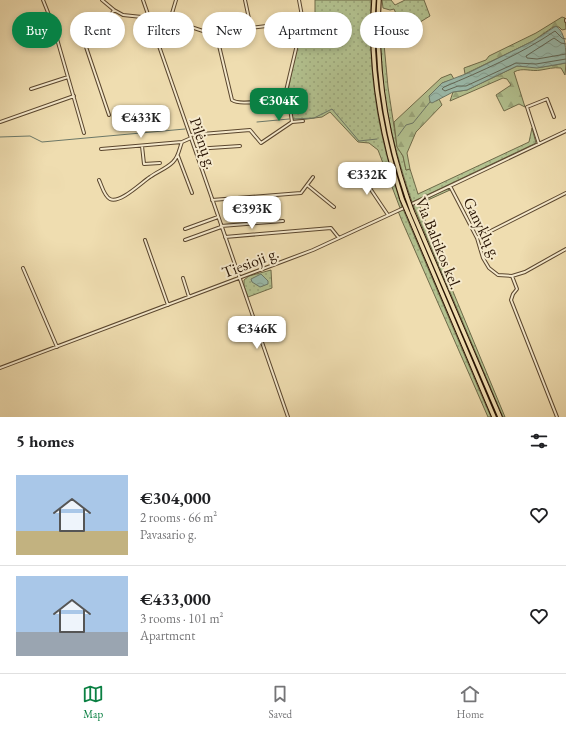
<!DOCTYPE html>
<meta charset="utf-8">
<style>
:root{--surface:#fff;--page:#f6f6f6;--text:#202124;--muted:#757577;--line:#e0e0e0;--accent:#0b8043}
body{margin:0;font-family:"EB Garamond",serif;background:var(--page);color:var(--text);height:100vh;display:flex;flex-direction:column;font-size:15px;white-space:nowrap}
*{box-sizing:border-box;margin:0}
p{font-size:13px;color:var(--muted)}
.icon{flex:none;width:22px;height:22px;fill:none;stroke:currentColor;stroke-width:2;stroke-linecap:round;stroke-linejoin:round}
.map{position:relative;height:417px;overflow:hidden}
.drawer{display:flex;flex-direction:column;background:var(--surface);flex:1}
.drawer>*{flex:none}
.top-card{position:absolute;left:12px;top:12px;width:542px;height:36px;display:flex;gap:8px}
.price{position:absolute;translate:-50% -34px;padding:0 9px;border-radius:8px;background:#fff;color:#222;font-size:13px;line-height:26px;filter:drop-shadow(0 1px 2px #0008)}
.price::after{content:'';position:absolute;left:50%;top:24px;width:12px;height:9px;margin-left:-6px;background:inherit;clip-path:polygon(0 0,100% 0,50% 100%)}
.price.selected{background:var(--accent);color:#fff}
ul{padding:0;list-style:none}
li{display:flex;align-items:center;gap:12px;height:100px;padding:0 16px}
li+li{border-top:1px solid var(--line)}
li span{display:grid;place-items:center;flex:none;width:112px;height:80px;border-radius:0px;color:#555}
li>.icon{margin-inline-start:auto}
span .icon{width:48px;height:48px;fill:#fffc;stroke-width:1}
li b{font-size:17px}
h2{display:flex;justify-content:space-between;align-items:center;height:48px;padding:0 16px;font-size:17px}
.pill{padding:0 14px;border-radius:18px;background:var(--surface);box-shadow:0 2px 6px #0003;font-size:14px;line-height:36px}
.pill.selected{background:var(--accent);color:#fff}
.menu{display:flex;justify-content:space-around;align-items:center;height:56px;border-top:1px solid var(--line);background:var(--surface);font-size:11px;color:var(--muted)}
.menu a{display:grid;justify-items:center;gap:2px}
.menu .selected{color:var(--accent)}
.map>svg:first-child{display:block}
</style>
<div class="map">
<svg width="566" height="417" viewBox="0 0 566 417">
<defs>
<pattern id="grass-dots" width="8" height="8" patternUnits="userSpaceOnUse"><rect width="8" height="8" fill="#b3c290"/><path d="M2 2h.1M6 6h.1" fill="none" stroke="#9aa67b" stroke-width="1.8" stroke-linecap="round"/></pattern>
<pattern id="forest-firs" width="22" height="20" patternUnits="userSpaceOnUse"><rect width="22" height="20" fill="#b3c290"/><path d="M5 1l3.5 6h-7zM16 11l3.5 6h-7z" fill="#9aa67b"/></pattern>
<pattern id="water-waves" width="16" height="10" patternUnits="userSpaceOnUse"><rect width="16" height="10" fill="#9abbac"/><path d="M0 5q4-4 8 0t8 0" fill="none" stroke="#85a092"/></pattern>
</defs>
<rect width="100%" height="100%" fill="#efddb0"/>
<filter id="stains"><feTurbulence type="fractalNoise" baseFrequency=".005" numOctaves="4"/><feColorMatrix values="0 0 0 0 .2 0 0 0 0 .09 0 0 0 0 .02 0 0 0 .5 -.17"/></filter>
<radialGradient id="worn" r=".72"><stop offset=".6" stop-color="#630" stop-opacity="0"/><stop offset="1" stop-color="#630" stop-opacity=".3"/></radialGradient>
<path fill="url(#grass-dots)" stroke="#6e6a49" d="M 315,0 L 371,0 C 368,77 378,134 402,207 L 400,208 L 378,150 L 369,143 L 358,142 L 330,112 L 322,117 L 292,121 L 288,91 L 300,26 L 315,20 Z
M 376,0 L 376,47 L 380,95 L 387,135 L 404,197 C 383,131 371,69 376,0 Z
M 382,0 L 391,0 L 395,5 L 405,0 L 424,0 L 430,16 L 384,44 L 388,87 L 397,146 L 403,156 L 406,170 L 410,169 L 418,194 L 529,142 L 532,128 L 536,143 L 412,202 C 397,158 385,114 382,68 C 381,55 379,41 382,28 L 398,18 L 394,9 L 390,10 L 383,8 Z
M 447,189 L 450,190 L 419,204 L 442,265 L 505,417 L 503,417 L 413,205 Z
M 403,209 L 481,394 L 491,417 L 488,417 L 402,221 L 398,211 Z
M 412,215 L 498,417 L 496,417 Z
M 271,270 L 272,288 L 248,297 L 244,286 L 244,280 L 249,276 Z"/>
<path fill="url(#forest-firs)" stroke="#6e6a49" d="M 562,17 L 565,18 L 566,29 L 562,30 L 559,27 L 553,27 L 533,41 L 465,74 L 464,68 L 486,60 L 489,56 L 536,33 Z
M 566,63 L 565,75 L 561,68 C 553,67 548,69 541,70 C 531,72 523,67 514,72 L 525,107 L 519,104 L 504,111 L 496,95 L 511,85 L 507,79 L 503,78 L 450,101 L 453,92 L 467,90 L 517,66 L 542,67 Z
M 451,74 L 454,79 L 442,83 L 436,101 L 439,99 L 442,105 L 416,132 L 407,153 L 410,169 L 406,170 L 403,156 L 397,147 L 394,122 L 441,78 Z"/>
<path fill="url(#water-waves)" stroke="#6c7868" d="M 556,26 C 566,32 566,51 566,63 L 537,68 L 517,66 L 467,90 L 453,92 L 432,103 L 430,102 L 429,96 L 442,83 L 468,73 L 533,41 Z
M 261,274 L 268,281 L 268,284 L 260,287 L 252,282 L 251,279 Z"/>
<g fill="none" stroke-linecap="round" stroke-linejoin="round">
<path stroke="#616757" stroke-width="1" d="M 566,39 L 562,38 L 555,31 C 521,54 482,71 444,87 L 442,89 L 445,91 L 458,86 L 466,86 L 516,63 L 536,64 L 566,59
M 566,44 L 561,43 L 554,38 L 526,56 L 527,58 L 537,59 L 566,54"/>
<path stroke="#6c7868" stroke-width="1" d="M 292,119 L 314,118 L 332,109 L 359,141 L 377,139
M 257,122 L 289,119
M 398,136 L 406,125 L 413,123 L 430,102
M 0,137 L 30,136 L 42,142 L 185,129"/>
<defs>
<path id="minor" d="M 43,0 L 53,25 L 84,133
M 102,0 L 114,10 L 123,15 L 170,20 L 209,33 L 300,22 L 302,16 L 299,0
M 143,0 L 288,417
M 245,0 L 251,28
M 170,20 L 176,0
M 566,20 L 566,21
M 216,33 L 232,100 C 240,106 280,100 286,91 L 300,32 L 300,22
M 31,89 L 68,77
M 286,91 L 288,95 L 292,122
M 109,115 L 85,44 L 96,37 L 114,10
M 0,122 L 74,96
M 190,135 L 250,130 L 261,143 L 292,122 L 303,121
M 539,144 L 527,107 L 547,99 L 554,117
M 142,146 L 144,164 L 160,163
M 101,149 L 182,142
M 195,149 L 240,146
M 178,156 L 192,193
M 357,169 L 388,215
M 99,180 C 102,186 104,196 110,199 C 120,204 142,182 150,177 C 158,171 166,169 173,162 C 179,156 179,149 182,142 L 191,138
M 307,185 L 334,207
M 450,186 L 477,238 L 483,258 L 489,268 L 498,275 L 512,276 L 525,272 L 566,249
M 212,200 L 301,193 L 313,177
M 410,205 L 566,131
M 221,226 L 283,221
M 185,229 L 218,217
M 225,237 L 331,228 L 339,238
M 477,238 L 566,193
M 145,240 L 168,305
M 185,240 L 221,227
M 23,268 L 57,347
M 512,276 L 517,289 L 513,294 L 511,300 L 557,417
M 183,278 L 189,297
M 0,368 L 313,250 L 406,207"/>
<path id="trunk" d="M 374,0 C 369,68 381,134 402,199
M 379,0 C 375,68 385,132 407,197
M 412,211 L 500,417
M 408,213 L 494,417"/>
</defs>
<use href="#minor" stroke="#5a462e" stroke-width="4"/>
<use href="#trunk" stroke="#281302" stroke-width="5.5"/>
<use href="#minor" stroke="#f5e9cc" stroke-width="2"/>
<use href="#trunk" stroke="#efddb0" stroke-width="3.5"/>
<defs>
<path id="trunk-bridge" d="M 407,197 L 412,211
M 402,199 L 408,213"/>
</defs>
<use href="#trunk-bridge" stroke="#281302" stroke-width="5.5" stroke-linecap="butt"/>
<use href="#trunk-bridge" stroke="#efddb0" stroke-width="3.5"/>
</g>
<g text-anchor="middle" stroke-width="4" stroke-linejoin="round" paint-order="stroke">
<g font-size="16" fill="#281302" stroke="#f5e9cc">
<text transform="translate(204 143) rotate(71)" y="6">Pilėnų g.</text>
<text transform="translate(483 228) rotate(64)" y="6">Ganyklų g.</text>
<text transform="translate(439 243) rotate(68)" y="6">Via Baltikos kel.</text>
<text transform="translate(250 262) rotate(-21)" y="6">Tiesioji g.</text>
</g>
</g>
<rect width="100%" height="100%" filter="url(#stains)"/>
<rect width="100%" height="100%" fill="url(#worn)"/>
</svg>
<b class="price selected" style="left:279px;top:122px">€304K</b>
<b class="price" style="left:141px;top:139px">€433K</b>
<b class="price" style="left:367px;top:196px">€332K</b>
<b class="price" style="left:252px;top:230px">€393K</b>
<b class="price" style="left:257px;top:350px">€346K</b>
<div class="top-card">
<a class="pill selected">Buy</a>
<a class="pill">Rent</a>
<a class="pill">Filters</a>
<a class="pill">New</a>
<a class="pill">Apartment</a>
<a class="pill">House</a>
</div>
</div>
<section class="drawer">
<h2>5 homes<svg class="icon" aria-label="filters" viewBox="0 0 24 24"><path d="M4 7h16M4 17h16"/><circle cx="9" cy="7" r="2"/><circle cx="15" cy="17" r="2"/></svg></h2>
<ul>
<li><span style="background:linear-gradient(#a9c7e8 70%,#c2b280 0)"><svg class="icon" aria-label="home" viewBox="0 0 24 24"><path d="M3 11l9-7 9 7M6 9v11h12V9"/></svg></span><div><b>€304,000</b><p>2 rooms · 66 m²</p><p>Pavasario g.</p></div><svg class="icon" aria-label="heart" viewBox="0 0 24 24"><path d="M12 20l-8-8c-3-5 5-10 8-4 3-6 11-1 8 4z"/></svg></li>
<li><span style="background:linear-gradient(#a9c7e8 70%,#9aa5b1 0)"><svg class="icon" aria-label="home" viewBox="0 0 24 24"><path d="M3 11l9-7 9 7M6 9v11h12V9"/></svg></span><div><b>€433,000</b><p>3 rooms · 101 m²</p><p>Apartment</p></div><svg class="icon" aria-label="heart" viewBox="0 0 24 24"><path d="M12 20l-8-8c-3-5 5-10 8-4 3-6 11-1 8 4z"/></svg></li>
</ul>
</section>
<nav class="menu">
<a class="selected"><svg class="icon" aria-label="map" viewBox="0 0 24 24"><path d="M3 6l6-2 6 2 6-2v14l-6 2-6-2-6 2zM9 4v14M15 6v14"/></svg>Map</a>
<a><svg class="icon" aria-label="saved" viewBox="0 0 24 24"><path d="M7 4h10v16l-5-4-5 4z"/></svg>Saved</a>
<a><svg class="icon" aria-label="home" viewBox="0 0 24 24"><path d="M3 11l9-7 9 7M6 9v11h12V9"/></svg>Home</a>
</nav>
